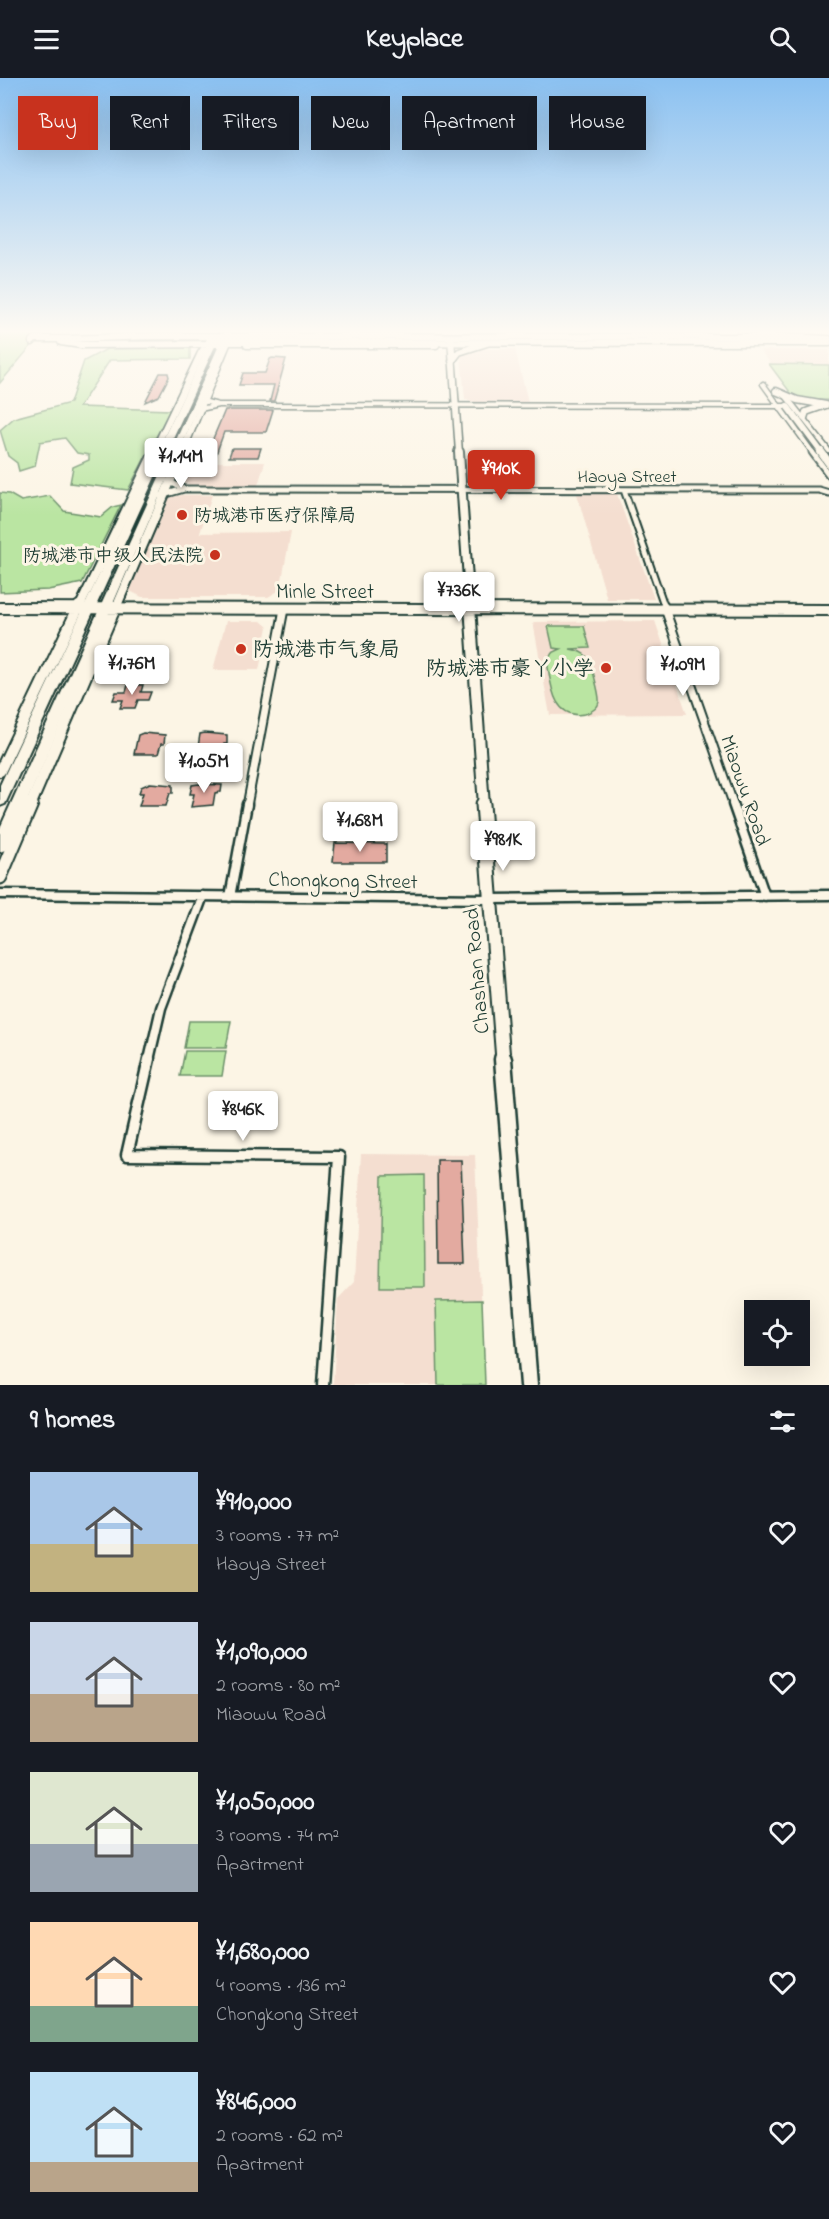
<!DOCTYPE html>
<meta charset="utf-8">
<style>
:root{--surface:#171b24;--page:#242831;--text:#f1f3f6;--muted:#9ea1a6;--accent:#c8321e}
body{margin:0;font-family:"Indie Flower","LXGW WenKai TC",sans-serif;background:var(--page);color:var(--text);height:100vh;display:flex;flex-direction:column;font-size:22px;white-space:nowrap}
*{box-sizing:border-box;margin:0}
p{font-size:20px;color:var(--muted)}
.icon{flex:none;width:33px;height:33px;fill:none;stroke:currentColor;stroke-width:2;stroke-linecap:round;stroke-linejoin:round}
.map{position:relative;height:1307px;overflow:hidden}
.panel{display:flex;flex-direction:column;background:var(--surface);flex:1}
.panel>*{flex:none}
.guide{position:absolute;left:18px;top:18px;width:794px;height:54px;display:flex;gap:12px}
.buttons{position:absolute;left:744px;top:1222px;display:grid;gap:12px}
.buttons a{display:grid;place-items:center;width:66px;height:66px;border-radius:0px;background:var(--surface);box-shadow:0 6px 24px #0002;font-size:30px}
.price{position:absolute;translate:-50% -51px;padding:0 14px;border-radius:6px;background:#fff;color:#222;font-size:20px;line-height:39px;filter:drop-shadow(0 2px 3px #0008)}
.price::after{content:'';position:absolute;left:50%;top:36px;width:18px;height:14px;margin-left:-9px;background:inherit;clip-path:polygon(0 0,100% 0,50% 100%)}
.price.current{background:var(--accent);color:#fff}
ul{padding:0;list-style:none}
li{display:flex;align-items:center;gap:18px;height:150px;padding:0 30px}
li span{display:grid;place-items:center;flex:none;width:168px;height:120px;border-radius:0px;color:#555}
li>.icon{margin-inline-start:auto}
span .icon{width:72px;height:72px;fill:#fffc;stroke-width:1}
li b{font-size:26px}
h2{display:flex;justify-content:space-between;align-items:center;height:72px;padding:0 30px;font-size:26px}
.tag{padding:0 21px;border-radius:0px;background:var(--surface);box-shadow:0 6px 24px #0002;font-size:21px;line-height:54px}
.tag.current{background:var(--accent);color:#fff}
header{display:flex;justify-content:space-between;align-items:center;height:78px;padding:0 30px;background:var(--surface);font-size:27px;font-weight:700}
.map>svg:first-child{display:block}
</style>
<header><svg class="icon" aria-label="menu" viewBox="0 0 24 24"><path d="M4 6h16M4 12h16M4 18h16"/></svg>Keyplace<svg class="icon" aria-label="search" viewBox="0 0 24 24"><circle cx="10" cy="10" r="6"/><path d="M15 15l6 6"/></svg></header>
<div class="map">
<svg width="829" height="1307" viewBox="0 0 829 1307">
<rect width="100%" height="100%" fill="#fcf5e5"/>
<filter id="ink" filterUnits="userSpaceOnUse"><feTurbulence type="fractalNoise" baseFrequency=".0167" numOctaves="2"/><feDisplacementMap in="SourceGraphic" scale="12" xChannelSelector="R" yChannelSelector="G"/><feConvolveMatrix kernelMatrix="1 2 1 2 8 2 1 2 1" color-interpolation-filters="sRGB"/></filter>
<g filter="url(#ink)">
<path fill="#f4ded0" d="M 474,271 L 515,271 L 528,324 L 474,324 L 465,321 L 461,277 Z
M 760,272 L 829,272 L 829,287 L 771,286 Z
M 191,384 L 265,384 L 258,407 L 190,407 L 183,402 Z
M 577,416 L 617,416 L 654,521 L 607,521 Z
M 182,417 L 212,417 L 200,455 L 291,454 L 280,512 L 268,519 L 142,519 L 128,512 L 166,420 Z
M 226,543 L 261,543 L 268,549 L 259,592 L 213,592 Z
M 655,543 L 687,636 L 550,637 L 533,544 Z
M 361,1076 L 475,1077 L 485,1307 L 333,1307 L 338,1221 L 354,1204 Z"/>
<path fill="#bae5a2" stroke="#6c916b" stroke-width="1.5" d="M 0,254 L 43,254 L 0,305 Z
M 190,270 L 190,281 L 110,282 L 79,329 L 170,332 L 128,412 L 70,405 L 73,389 L 89,382 L 89,377 L 77,375 L 65,360 L 40,364 L 35,388 L 19,393 L 17,385 L 8,378 L 0,352 L 14,340 L 70,325 L 84,283 L 107,271 Z
M 769,286 L 829,287 L 829,322 L 796,322 Z
M 0,415 L 9,416 L 21,423 L 50,418 L 64,433 L 101,439 L 113,429 L 121,427 L 82,505 L 48,512 L 0,514 Z
M 548,548 L 584,548 L 590,570 L 570,571 C 576,572 583,574 587,579 C 591,583 600,618 599,624 C 598,631 591,634 585,636 C 552,642 551,605 547,583 L 552,575 L 561,571 L 553,570 Z
M 189,943 L 231,943 L 226,970 L 184,970 Z
M 185,973 L 226,973 L 222,998 L 180,998 Z
M 424,1097 L 425,1209 L 380,1209 L 382,1098 Z
M 482,1222 L 485,1307 L 438,1307 L 436,1223 Z"/>
<path fill="#e3aaa0" stroke="#1f3d34" stroke-width="1.5" d="M 272,280 L 286,281 L 274,323 L 270,323 L 274,307 L 239,307 L 243,295 L 265,295 L 270,281 Z
M 160,295 L 168,295 L 169,299 L 159,318 L 145,324 Z
M 225,332 L 273,332 L 266,354 L 224,354 L 214,382 L 204,382 Z
M 232,370 L 261,370 L 258,379 L 229,379 Z
M 128,607 L 143,607 L 141,614 L 151,614 L 148,622 L 138,622 L 135,630 L 120,630 L 123,622 L 113,622 L 116,614 L 126,614 Z
M 143,655 L 165,657 L 164,666 L 161,666 L 158,676 L 134,676 L 138,657 Z
M 205,655 L 227,657 L 227,666 L 224,666 L 222,676 L 197,676 L 200,656 Z
M 150,705 L 173,707 L 173,715 L 170,715 L 166,728 L 139,728 L 143,715 L 139,715 L 141,709 Z
M 199,706 L 222,707 L 221,714 L 215,715 L 213,727 L 191,729 L 194,716 L 190,716 L 192,707 Z
M 335,765 L 386,766 L 386,784 L 333,784 Z
M 437,1082 L 461,1082 L 465,1186 L 438,1186 Z"/>
<g fill="none" stroke-linecap="round" stroke-linejoin="round">
<defs>
<path id="street-far4" d="M 763,306 L 813,375
M 785,317 L 829,373
M 218,327 L 787,328
M 196,332 L 218,327 L 199,322"/>
<path id="street-far3" d="M 812,374 L 829,397
M 184,411 L 819,412 L 829,415
M 624,412 L 665,530
M 160,418 L 184,411 L 168,403"/>
<path id="street-far2" d="M 664,528 L 734,728
M 247,728 L 284,531"/>
<path id="street-far1" d="M 733,726 L 765,818
M 0,816 L 490,821 L 829,817
M 230,819 L 247,726
M 149,982 L 161,930 L 203,818"/>
<path id="street" d="M 149,981 L 127,1077 L 339,1079 L 323,1307"/>
<path id="secondary-far4" d="M 451,260 L 459,375
M 65,261 L 153,258 L 788,259 L 829,261
M 32,264 L 35,261 L 67,261
M 61,264 L 81,267 L 220,266
M 247,267 L 436,267
M 452,283 L 459,274 L 487,265
M 776,313 L 797,322 L 826,327
M 787,328 L 822,375
M 804,340 L 806,334 L 826,327
M 153,375 L 201,275 L 210,262
M 182,375 L 230,259"/>
<path id="secondary-far3" d="M 459,374 L 470,530
M 821,374 L 829,385
M 79,530 L 154,374
M 116,530 L 183,374"/>
<path id="secondary-far2" d="M 470,528 L 484,728
M 0,530 L 829,532
M 0,693 L 79,528
M 30,728 L 116,528"/>
<path id="secondary-far1" d="M 483,726 L 503,982
M 0,799 L 31,726"/>
<path id="secondary" d="M 503,981 L 529,1307"/>
<path id="primary" d="M 213,264 L 829,265"/>
<path id="highway" d="M 225,254 L 231,254 L 8,767 L 5,772 L 0,774 L 0,750 Z
M 212,264 L 216,266 L 7,722 L 5,726 L 0,728 L 0,707 L 208,266 Z"/>
</defs>
<use href="#street-far4" stroke="#1f3d34" stroke-width="7"/>
<use href="#street-far3" stroke="#1f3d34" stroke-width="9"/>
<use href="#street-far2" stroke="#1f3d34" stroke-width="11"/>
<use href="#street-far1" stroke="#1f3d34" stroke-width="13"/>
<use href="#street" stroke="#1f3d34" stroke-width="15"/>
<use href="#secondary-far4" stroke="#1f3d34" stroke-width="9"/>
<use href="#secondary-far3" stroke="#1f3d34" stroke-width="12"/>
<use href="#secondary-far2" stroke="#1f3d34" stroke-width="14"/>
<use href="#secondary-far1" stroke="#1f3d34" stroke-width="17"/>
<use href="#secondary" stroke="#1f3d34" stroke-width="21"/>
<use href="#primary" stroke="#1f3d34" stroke-width="9"/>
<use href="#highway" stroke="#1f3d34" stroke-width="4"/>
<use href="#street-far4" stroke="#fcf5e5" stroke-width="4"/>
<use href="#street-far3" stroke="#fcf5e5" stroke-width="5"/>
<use href="#street-far2" stroke="#fcf5e5" stroke-width="7"/>
<use href="#street-far1" stroke="#fcf5e5" stroke-width="8"/>
<use href="#street" stroke="#fcf5e5" stroke-width="10"/>
<use href="#secondary-far4" stroke="#fcf5e5" stroke-width="6"/>
<use href="#secondary-far3" stroke="#fcf5e5" stroke-width="8"/>
<use href="#secondary-far2" stroke="#fcf5e5" stroke-width="10"/>
<use href="#secondary-far1" stroke="#fcf5e5" stroke-width="13"/>
<use href="#secondary" stroke="#fcf5e5" stroke-width="16"/>
<use href="#primary" stroke="#fcf5e5" stroke-width="6"/>
<use href="#highway" fill="#fcf5e5" fill-rule="evenodd"/>
</g>
</g>
<linearGradient id="sky" x2="0" y2="1"><stop stop-color="#8bc1f1"/><stop offset="0.58" stop-color="#fefaf3"/><stop offset="1" stop-color="#fefaf3" stop-opacity="0"/></linearGradient>
<rect width="829" height="437" fill="url(#sky)"/>
<g fill="#c8321e" stroke="#fcf5e5" stroke-width="2">
<circle cx="182" cy="437" r="6"/>
<circle cx="215" cy="477" r="6"/>
<circle cx="241" cy="571" r="6"/>
<circle cx="606" cy="590" r="6"/>
</g>
<g text-anchor="middle" stroke-width="6" stroke-linejoin="round" paint-order="stroke">
<g font-size="18" fill="#1f3d34" stroke="#fcf5e5">
<text x="627" y="404">Haoya Street</text>
</g>
<g font-size="18" fill="#1f3d34" stroke="#fcf5e5" text-anchor="start">
<text x="194" y="443">防城港市医疗保障局</text>
<text x="203" y="483" text-anchor="end">防城港市中级人民法院</text>
</g>
<g font-size="21" fill="#1f3d34" stroke="#fcf5e5">
<text x="325" y="520">Minle Street</text>
<text transform="translate(746 712) rotate(71)" y="7">Miaowu Road</text>
<text transform="translate(343 802) rotate(1)" y="7">Chongkong Street</text>
<text transform="translate(476 893) rotate(-95)" y="7">Chashan Road</text>
</g>
<g font-size="21" fill="#1f3d34" stroke="#fcf5e5" text-anchor="start">
<text x="253" y="578">防城港市气象局</text>
<text x="594" y="597" text-anchor="end">防城港市豪丫小学</text>
</g>
</g>
</svg>
<div class="buttons">
<a><svg class="icon" aria-label="locate" viewBox="0 0 24 24"><circle cx="12" cy="12" r="6"/><path d="M12 2v4M12 18v4M2 12h4M18 12h4"/></svg></a>
</div>
<b class="price" style="left:181px;top:411px">¥1.14M</b>
<b class="price current" style="left:501px;top:423px">¥910K</b>
<b class="price" style="left:459px;top:545px">¥736K</b>
<b class="price" style="left:132px;top:618px">¥1.76M</b>
<b class="price" style="left:683px;top:619px">¥1.09M</b>
<b class="price" style="left:204px;top:716px">¥1.05M</b>
<b class="price" style="left:360px;top:775px">¥1.68M</b>
<b class="price" style="left:503px;top:794px">¥981K</b>
<b class="price" style="left:243px;top:1064px">¥846K</b>
<div class="guide">
<a class="tag current">Buy</a>
<a class="tag">Rent</a>
<a class="tag">Filters</a>
<a class="tag">New</a>
<a class="tag">Apartment</a>
<a class="tag">House</a>
</div>
</div>
<section class="panel">
<h2>9 homes<svg class="icon" aria-label="filters" viewBox="0 0 24 24"><path d="M4 7h16M4 17h16"/><circle cx="9" cy="7" r="2"/><circle cx="15" cy="17" r="2"/></svg></h2>
<ul>
<li><span style="background:linear-gradient(#a9c7e8 60%,#c2b280 0)"><svg class="icon" aria-label="home" viewBox="0 0 24 24"><path d="M3 11l9-7 9 7M6 9v11h12V9"/></svg></span><div><b>¥910,000</b><p>3 rooms · 77 m²</p><p>Haoya Street</p></div><svg class="icon" aria-label="heart" viewBox="0 0 24 24"><path d="M12 20l-8-8c-3-5 5-10 8-4 3-6 11-1 8 4z"/></svg></li>
<li><span style="background:linear-gradient(#c9d6e8 60%,#b9a48a 0)"><svg class="icon" aria-label="home" viewBox="0 0 24 24"><path d="M3 11l9-7 9 7M6 9v11h12V9"/></svg></span><div><b>¥1,090,000</b><p>2 rooms · 80 m²</p><p>Miaowu Road</p></div><svg class="icon" aria-label="heart" viewBox="0 0 24 24"><path d="M12 20l-8-8c-3-5 5-10 8-4 3-6 11-1 8 4z"/></svg></li>
<li><span style="background:linear-gradient(#dfe7d0 60%,#9aa5b1 0)"><svg class="icon" aria-label="home" viewBox="0 0 24 24"><path d="M3 11l9-7 9 7M6 9v11h12V9"/></svg></span><div><b>¥1,050,000</b><p>3 rooms · 74 m²</p><p>Apartment</p></div><svg class="icon" aria-label="heart" viewBox="0 0 24 24"><path d="M12 20l-8-8c-3-5 5-10 8-4 3-6 11-1 8 4z"/></svg></li>
<li><span style="background:linear-gradient(#ffd9b3 70%,#7fa58c 0)"><svg class="icon" aria-label="home" viewBox="0 0 24 24"><path d="M3 11l9-7 9 7M6 9v11h12V9"/></svg></span><div><b>¥1,680,000</b><p>4 rooms · 136 m²</p><p>Chongkong Street</p></div><svg class="icon" aria-label="heart" viewBox="0 0 24 24"><path d="M12 20l-8-8c-3-5 5-10 8-4 3-6 11-1 8 4z"/></svg></li>
<li><span style="background:linear-gradient(#bfe0f5 75%,#b9a48a 0)"><svg class="icon" aria-label="home" viewBox="0 0 24 24"><path d="M3 11l9-7 9 7M6 9v11h12V9"/></svg></span><div><b>¥846,000</b><p>2 rooms · 62 m²</p><p>Apartment</p></div><svg class="icon" aria-label="heart" viewBox="0 0 24 24"><path d="M12 20l-8-8c-3-5 5-10 8-4 3-6 11-1 8 4z"/></svg></li>
</ul>
</section>
